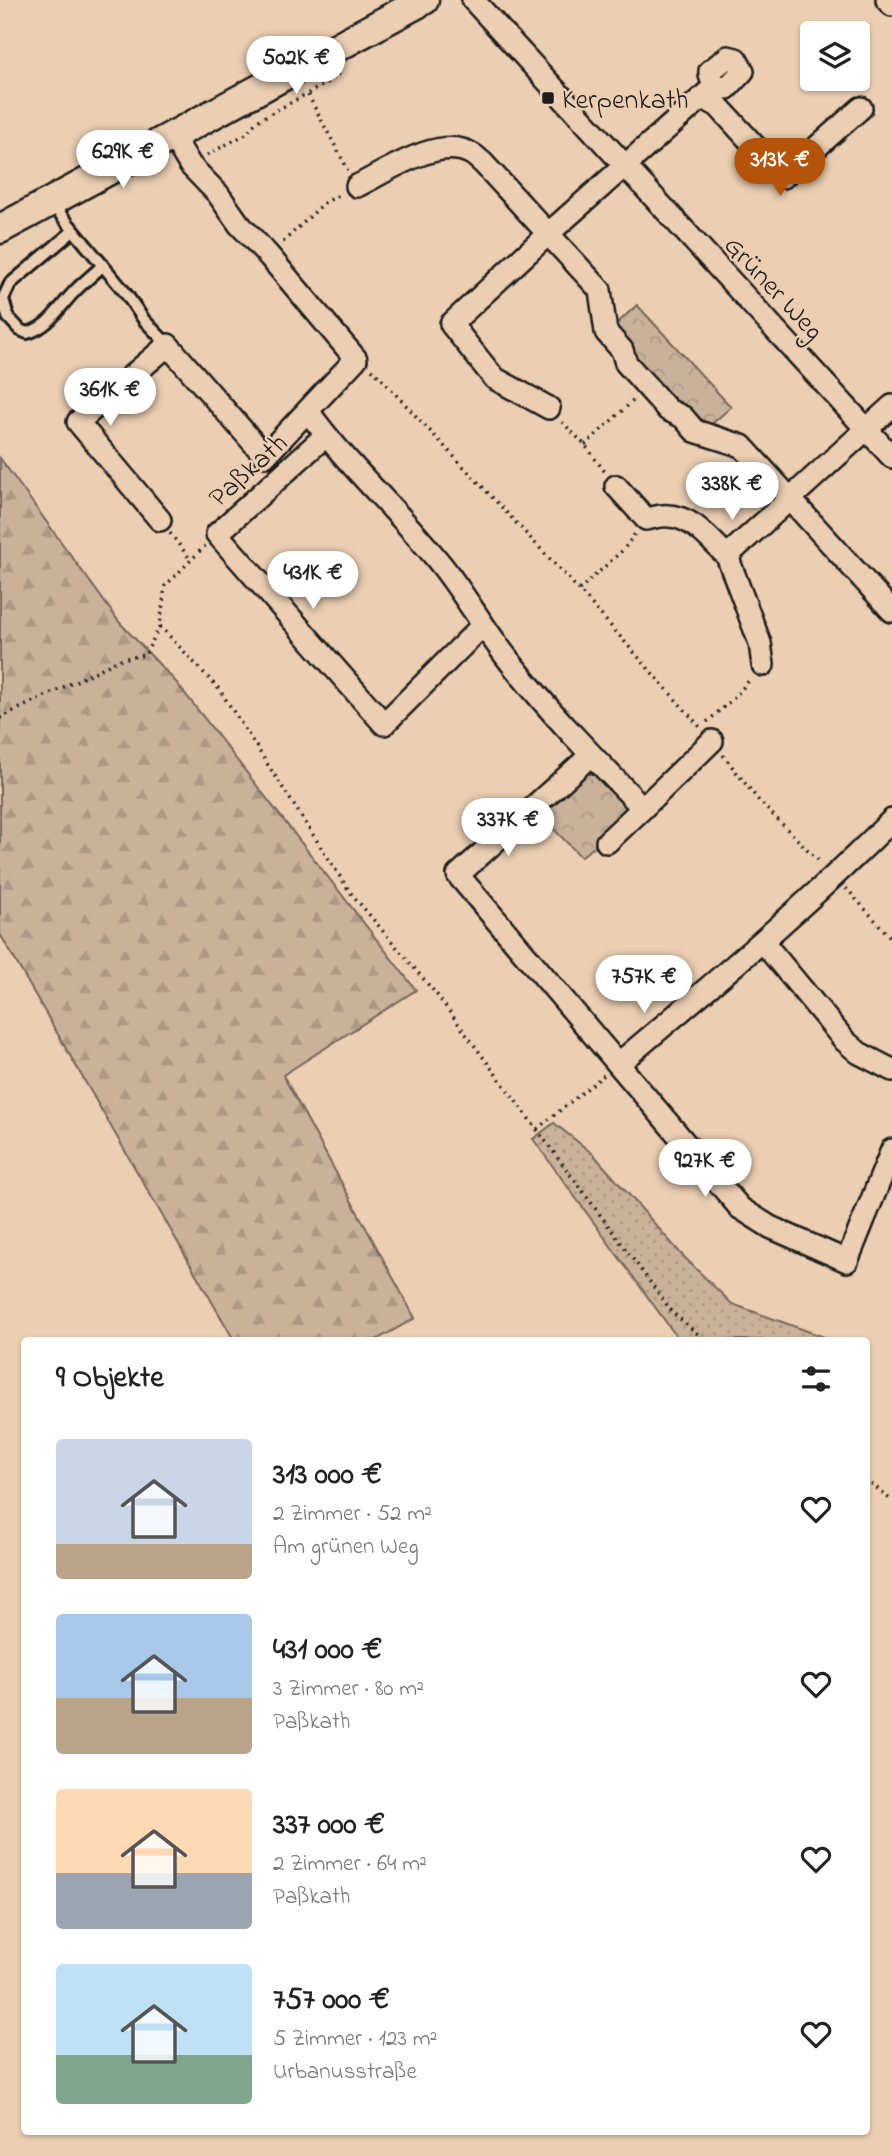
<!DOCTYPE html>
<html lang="de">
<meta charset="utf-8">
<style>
:root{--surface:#fff;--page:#f6f6f6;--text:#222;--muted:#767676;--accent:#b45309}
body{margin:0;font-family:"Indie Flower",sans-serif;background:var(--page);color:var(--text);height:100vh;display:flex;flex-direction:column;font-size:26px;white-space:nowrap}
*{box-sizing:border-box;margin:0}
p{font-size:23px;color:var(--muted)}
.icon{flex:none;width:38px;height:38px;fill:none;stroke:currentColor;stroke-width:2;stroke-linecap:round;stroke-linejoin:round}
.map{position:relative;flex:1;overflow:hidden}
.drawer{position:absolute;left:21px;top:1337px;width:849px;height:798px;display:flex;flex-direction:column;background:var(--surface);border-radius:7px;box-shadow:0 2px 5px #0004}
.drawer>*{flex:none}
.fabs{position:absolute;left:800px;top:21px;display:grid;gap:14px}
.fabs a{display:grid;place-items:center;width:70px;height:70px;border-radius:7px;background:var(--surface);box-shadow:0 2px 5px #0004;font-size:35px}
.price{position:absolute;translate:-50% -60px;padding:0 16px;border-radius:24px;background:#fff;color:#222;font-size:23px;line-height:46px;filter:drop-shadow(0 2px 4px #0008)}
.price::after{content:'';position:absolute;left:50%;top:42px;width:21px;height:16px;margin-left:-10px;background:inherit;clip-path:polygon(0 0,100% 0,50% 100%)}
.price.on{background:var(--accent);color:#fff}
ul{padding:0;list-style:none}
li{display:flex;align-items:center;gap:21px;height:175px;padding:0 35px}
li span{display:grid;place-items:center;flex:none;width:196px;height:140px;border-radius:7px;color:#555}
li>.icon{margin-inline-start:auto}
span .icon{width:84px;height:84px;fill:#fffc;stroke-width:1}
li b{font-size:30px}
h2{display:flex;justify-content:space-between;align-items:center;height:84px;padding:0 35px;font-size:30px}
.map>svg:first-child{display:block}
</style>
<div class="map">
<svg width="892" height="2156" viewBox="0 0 892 2156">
<defs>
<pattern id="grass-dots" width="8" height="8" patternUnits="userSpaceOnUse" patternTransform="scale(1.75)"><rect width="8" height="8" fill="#cab19a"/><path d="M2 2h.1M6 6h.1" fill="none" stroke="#ad9884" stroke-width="1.8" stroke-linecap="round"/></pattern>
<pattern id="forest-firs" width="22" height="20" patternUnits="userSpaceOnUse" patternTransform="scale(1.75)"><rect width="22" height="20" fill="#cab19a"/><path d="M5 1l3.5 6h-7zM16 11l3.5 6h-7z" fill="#ad9884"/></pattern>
<pattern id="park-crowns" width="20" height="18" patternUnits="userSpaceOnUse" patternTransform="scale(1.75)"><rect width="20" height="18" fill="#cab19a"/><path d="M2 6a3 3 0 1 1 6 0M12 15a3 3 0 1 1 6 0" fill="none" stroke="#ad9884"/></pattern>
</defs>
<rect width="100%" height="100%" fill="#eccfb3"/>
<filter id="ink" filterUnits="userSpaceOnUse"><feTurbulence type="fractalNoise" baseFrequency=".0143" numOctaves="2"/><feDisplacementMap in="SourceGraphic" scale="14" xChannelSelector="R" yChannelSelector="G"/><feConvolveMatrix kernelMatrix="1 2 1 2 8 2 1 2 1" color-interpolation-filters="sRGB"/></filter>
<g filter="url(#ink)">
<path fill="url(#grass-dots)" stroke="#73665b" stroke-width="2" d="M 554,1123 L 593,1154 L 683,1256 L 732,1304 L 824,1337 L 822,1340 L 679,1340 L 533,1139 Z"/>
<path fill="url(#forest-firs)" stroke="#73665b" stroke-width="2" d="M 0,458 L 120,623 L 176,682 L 416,990 L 283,1075 L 415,1318 L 376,1340 L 234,1340 L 0,934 Z"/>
<path fill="url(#park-crowns)" stroke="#73665b" stroke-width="2" d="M 637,305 L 731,407 L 706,429 L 674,408 L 612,328 Z
M 587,774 L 603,774 C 610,782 626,794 628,804 C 631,822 593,847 581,857 L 540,815 Z"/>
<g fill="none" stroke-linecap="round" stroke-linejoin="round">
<defs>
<path id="service" d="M 52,204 L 124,291 L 144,320 L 168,345
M 73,231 L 10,284 L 3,299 L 8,317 L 20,330 L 27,333 C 49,327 58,309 73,293 C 82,283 93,275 102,266"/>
<path id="minor" d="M 473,0 L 892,457
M 887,0 L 892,5
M 728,57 L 736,59 L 743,71 L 727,88 C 717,88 709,80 710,71 Z
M 702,97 L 718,106 L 783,177 L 861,108
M 357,186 C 386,172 437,136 470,153 C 475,155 479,160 483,163 L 600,290 L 606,332 L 622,350 L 626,363 L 668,410 L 683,417 L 695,431 L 742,446 L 892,611
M 549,408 L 494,378 L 451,324 L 549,233 L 716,85
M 308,411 C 348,467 401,513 443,567 C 467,598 486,632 511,663 C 551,714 597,761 643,808 L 607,842
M 325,436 L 217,534 L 384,724 L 482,626
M 616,486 L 646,519 C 653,518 661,515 668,516 C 692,516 711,541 727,556
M 160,520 L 78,422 L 168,345 L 265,456 L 356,359 L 269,256 L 239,224 L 218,194 L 190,165 L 172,135
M 763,665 L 760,643 L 727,556 L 892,406
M 591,755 L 458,875 L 740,1208 L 770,1227 L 847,1261 L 892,1150
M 643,808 L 712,741
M 763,942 L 845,1041 L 859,1053 L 892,1070
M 618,1064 C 712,985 805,907 892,820"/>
<path id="secondary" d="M 0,229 L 424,0"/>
</defs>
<use href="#service" stroke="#1c1c1c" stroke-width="16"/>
<use href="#minor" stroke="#1c1c1c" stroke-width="26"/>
<use href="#secondary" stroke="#1c1c1c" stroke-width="33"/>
<path stroke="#1c1c1c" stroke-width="3.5" stroke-dasharray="2 5" stroke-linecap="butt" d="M 308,95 L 348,170
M 207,155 L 246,134 L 257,121 L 327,83 L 339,73
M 283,242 L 324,203 L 341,194
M 372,369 L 579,590 L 700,727
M 562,422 L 585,445 L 605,472
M 585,445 L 635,399
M 170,533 L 190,559
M 579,590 L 624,549 L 636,532
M 160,626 L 219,689 L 350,892 L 437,995 L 673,1313 L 705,1340
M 0,718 L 121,659 L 145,655 L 160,626 L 165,586 L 205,546
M 707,722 L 736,696 L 751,678
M 723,755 L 759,801 L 821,863
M 846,888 L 892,939
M 537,1129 L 604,1075
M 866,1479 L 892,1501"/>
<use href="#service" stroke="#eccfb3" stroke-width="10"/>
<use href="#minor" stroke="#eccfb3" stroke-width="21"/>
<use href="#secondary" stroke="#eccfb3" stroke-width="28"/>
</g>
</g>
<rect fill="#1c1c1c" stroke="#eccfb3" stroke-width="2.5" x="541" y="91" width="14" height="14" rx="3.5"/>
<g text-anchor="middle" stroke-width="5" stroke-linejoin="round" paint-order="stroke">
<g font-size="28" fill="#1c1c1c" stroke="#eccfb3" text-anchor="start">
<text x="562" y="108">Kerpenkath</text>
</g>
<g font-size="28" fill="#1c1c1c" stroke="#eccfb3">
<text transform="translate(775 287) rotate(47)" y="10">Grüner Weg</text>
<text transform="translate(247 469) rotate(-42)" y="10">Paßkath</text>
</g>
</g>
</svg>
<div class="fabs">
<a><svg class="icon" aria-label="layers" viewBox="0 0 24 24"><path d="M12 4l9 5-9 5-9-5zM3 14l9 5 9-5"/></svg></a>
</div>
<b class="price" style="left:296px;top:96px">502K €</b>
<b class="price" style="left:123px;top:190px">629K €</b>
<b class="price on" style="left:780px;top:198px">313K €</b>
<b class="price" style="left:110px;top:428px">361K €</b>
<b class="price" style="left:732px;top:522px">338K €</b>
<b class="price" style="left:313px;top:611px">431K €</b>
<b class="price" style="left:508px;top:858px">337K €</b>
<b class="price" style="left:644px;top:1015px">757K €</b>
<b class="price" style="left:705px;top:1199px">927K €</b>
<section class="drawer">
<h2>9 Objekte<svg class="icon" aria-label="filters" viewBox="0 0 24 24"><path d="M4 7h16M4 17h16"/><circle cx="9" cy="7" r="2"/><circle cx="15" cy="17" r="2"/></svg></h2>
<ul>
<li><span style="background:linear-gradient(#c9d6e8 75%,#b9a48a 0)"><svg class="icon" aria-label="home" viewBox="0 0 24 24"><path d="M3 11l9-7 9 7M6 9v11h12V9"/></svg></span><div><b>313 000 €</b><p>2 Zimmer · 52 m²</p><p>Am grünen Weg</p></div><svg class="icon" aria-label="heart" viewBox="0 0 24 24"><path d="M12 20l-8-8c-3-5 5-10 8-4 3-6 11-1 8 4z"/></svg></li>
<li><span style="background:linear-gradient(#a9c7e8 60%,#b9a48a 0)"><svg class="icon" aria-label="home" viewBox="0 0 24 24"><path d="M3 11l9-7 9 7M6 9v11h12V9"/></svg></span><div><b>431 000 €</b><p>3 Zimmer · 80 m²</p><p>Paßkath</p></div><svg class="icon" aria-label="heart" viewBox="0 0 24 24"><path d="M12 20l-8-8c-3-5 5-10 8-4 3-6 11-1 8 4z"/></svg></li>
<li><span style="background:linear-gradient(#ffd9b3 60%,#9aa5b1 0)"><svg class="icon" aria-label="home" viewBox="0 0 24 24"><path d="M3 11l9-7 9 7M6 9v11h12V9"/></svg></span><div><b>337 000 €</b><p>2 Zimmer · 64 m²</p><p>Paßkath</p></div><svg class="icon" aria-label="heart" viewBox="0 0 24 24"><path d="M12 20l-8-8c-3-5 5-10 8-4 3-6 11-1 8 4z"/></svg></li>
<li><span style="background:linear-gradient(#bfe0f5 65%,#7fa58c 0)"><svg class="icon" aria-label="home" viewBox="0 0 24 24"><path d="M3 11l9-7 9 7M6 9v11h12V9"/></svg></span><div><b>757 000 €</b><p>5 Zimmer · 123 m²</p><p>Urbanusstraße</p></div><svg class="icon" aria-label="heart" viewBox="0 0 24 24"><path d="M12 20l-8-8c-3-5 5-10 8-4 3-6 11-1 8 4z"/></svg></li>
</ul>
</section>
</div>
